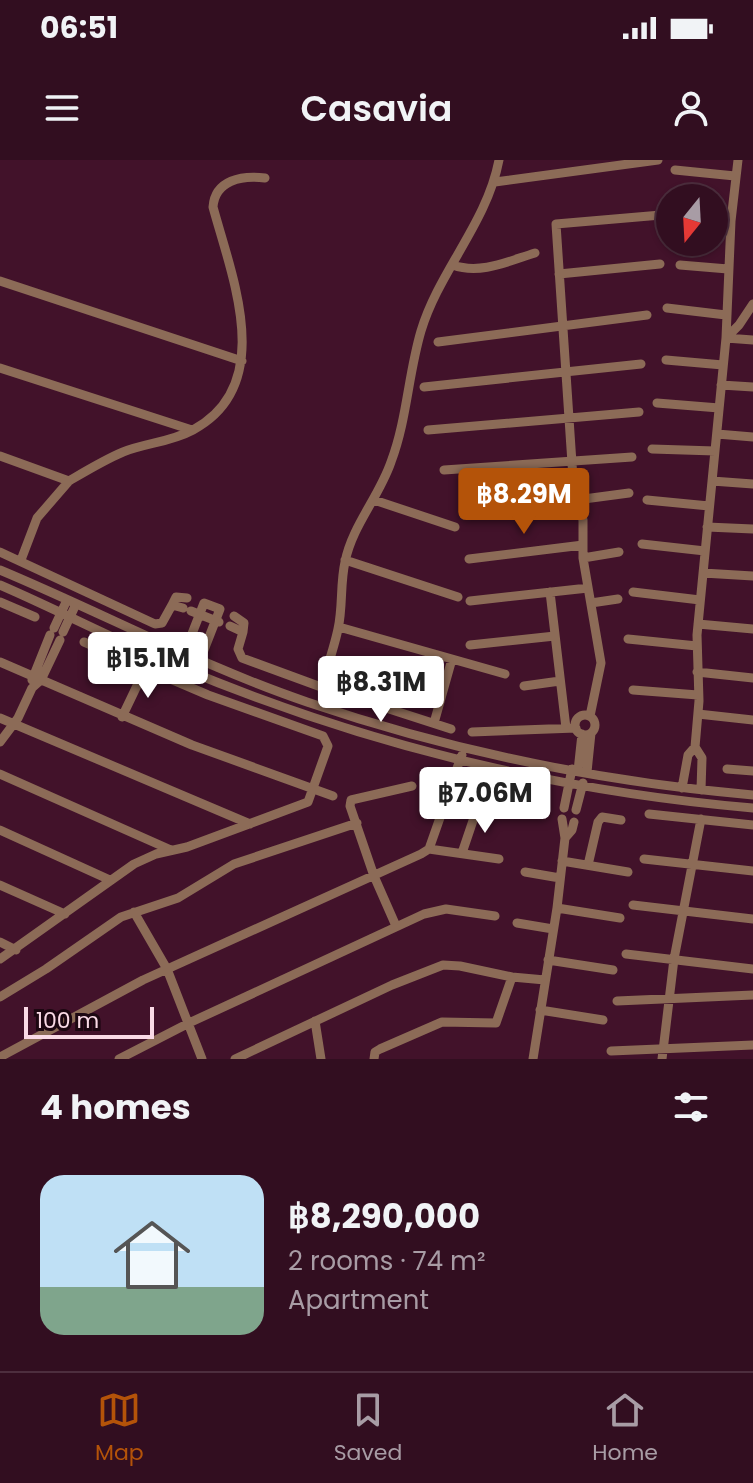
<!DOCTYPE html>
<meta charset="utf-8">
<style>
:root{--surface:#320e20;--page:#3d1c2d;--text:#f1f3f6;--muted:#a89ca5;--line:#4d2e3e;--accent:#b45309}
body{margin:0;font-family:Poppins,sans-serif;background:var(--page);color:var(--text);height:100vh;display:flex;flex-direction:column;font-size:30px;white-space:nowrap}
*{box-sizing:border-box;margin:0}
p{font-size:26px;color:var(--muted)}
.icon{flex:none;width:44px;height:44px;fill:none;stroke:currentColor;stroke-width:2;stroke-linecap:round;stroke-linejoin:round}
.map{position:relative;height:899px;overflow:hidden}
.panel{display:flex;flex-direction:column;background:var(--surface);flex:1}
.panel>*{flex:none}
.needle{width:52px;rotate:198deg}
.tools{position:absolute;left:656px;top:24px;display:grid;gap:16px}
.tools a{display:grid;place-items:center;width:72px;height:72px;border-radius:50%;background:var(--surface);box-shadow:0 2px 6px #0004,0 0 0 2px var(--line);font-size:40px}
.scale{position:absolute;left:24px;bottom:20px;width:130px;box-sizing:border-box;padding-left:8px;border:4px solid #fadae6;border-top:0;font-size:22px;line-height:28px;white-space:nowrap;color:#fadae6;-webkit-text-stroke:6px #1c0711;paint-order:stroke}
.price{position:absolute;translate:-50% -68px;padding:0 18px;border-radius:8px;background:#fff;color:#222;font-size:26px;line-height:52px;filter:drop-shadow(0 2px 4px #0008)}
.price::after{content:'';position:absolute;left:50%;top:48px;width:24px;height:18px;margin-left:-12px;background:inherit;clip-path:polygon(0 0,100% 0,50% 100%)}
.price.on{background:var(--accent);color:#fff}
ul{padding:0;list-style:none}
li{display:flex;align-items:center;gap:24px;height:200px;padding:0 40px}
li span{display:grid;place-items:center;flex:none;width:224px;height:160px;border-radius:24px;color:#555}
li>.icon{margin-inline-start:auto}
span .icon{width:96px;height:96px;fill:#fffc;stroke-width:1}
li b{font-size:34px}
h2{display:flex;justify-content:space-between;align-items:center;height:96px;padding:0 40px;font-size:34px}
.status{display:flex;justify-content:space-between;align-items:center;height:56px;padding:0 40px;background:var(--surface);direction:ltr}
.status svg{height:22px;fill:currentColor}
header{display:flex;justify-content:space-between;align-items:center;height:104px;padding:0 40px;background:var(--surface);font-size:36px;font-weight:600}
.dock{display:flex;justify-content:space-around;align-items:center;height:112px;border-top:2px solid var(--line);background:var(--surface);font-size:22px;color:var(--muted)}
.dock a{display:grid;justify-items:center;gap:4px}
.dock .on{color:var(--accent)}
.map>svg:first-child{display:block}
</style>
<div class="status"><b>06:51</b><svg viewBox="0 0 49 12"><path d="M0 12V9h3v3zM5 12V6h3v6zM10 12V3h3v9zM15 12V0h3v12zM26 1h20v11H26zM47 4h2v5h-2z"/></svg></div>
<header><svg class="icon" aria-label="menu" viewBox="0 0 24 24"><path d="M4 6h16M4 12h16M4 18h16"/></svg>Casavia<svg class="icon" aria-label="person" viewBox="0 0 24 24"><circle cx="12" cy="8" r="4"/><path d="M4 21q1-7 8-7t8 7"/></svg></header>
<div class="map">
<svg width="753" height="899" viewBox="0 0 753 899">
<rect width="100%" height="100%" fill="#42122a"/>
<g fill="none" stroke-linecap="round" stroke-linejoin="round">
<path stroke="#8c6b57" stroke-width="9" d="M 675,10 L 735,16
M 495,22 L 658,0
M 714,60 L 731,61
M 453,105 C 480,115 509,101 535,93
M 680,105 L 728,109
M 559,114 L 660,104
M 0,121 L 242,201
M 667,148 L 726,155
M 726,178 L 739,165 L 753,144
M 726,178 L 753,180
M 438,182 L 647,155
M 666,200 L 723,205
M 0,208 L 192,270
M 721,225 L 753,227
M 424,227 L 641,204
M 657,243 L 719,248
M 428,270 L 639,252
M 717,274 L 753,277
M 652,289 L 715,291
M 0,296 L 69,321 L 37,358 L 21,400
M 444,310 L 632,297
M 69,321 C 86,311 104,300 123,292 C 146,283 171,282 193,270 C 277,225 232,117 213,47 C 215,20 242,15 265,18
M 712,321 L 753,324
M 374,340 L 455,367
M 647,340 L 709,346
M 464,355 L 629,333
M 707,367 L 753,369
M 642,384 L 705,391
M 0,392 L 155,464 L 162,463 L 172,445
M 583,398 L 619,392
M 469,399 L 583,385
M 345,400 L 458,437
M 0,410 C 103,453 201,506 307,542 C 451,591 602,622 753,635
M 703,413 L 753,416
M 0,425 C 60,451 117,481 177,506 C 360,583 555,631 753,648
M 550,432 L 566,568
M 633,432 L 700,440
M 470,441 L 588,428
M 0,442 L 35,457
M 591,443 L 618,439
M 183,448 L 172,445 L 176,437 L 187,438
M 191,451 L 219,462
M 698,464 L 753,469
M 230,466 L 243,472 L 244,463 L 234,456
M 339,467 L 505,514
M 54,468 L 67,440
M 63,472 L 76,444
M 243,472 L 238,489 L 242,498 L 321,527 C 327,508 334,488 338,469 C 343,447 340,424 345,402 C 352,366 379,337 391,302 C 407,260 408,215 421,171 C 439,111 487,63 499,0
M 628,479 L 697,486
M 470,485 L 555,476
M 0,502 L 192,585 L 333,636
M 179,507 L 204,443 L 220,449 L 195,513
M 697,512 L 753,518
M 32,520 L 50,475
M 524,526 L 560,521
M 321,527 L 451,569
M 633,530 L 698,535
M 698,554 L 753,560
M575 565a10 10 0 1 1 20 0a10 10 0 1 1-20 0Z
M 590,556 L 601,503 L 583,398 L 583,360 L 574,333 L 556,64 L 661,55
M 122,557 L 145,509
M 0,558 L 250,664
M 434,563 L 452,499
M 472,572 L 576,568
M 0,582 L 18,558 L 32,528 L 41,520 L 60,480
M 695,587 L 699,541 L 697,475 L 726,178 L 731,61 L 738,0
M 727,609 L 753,611
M 578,611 L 582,574
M 587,612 L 591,573
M 0,614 L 171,690
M 454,616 L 462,595
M 682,628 L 688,595 L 695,587 L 702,598 L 701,630
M 564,648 L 572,609
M 576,650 L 583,623
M 649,654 L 753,665
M 0,670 L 110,720
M 565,678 L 572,670 L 574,662
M 429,689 L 499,699
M 462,693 L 481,637 L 499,640
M 644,699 L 753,711
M 562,701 L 628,712
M 588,705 L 598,662 L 602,657 L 621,660
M 525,712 L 560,718
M 0,725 L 65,754
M 633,745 L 753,759
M 557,748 L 620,758
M 134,752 L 167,809 L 202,899
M 517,763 L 553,769
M 396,766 L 374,716 L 350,646 L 351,640 L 412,626
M 0,782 L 16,790
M 626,794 L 753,809
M 0,799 L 134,704 L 156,694 L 187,687 L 308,642 L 328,586 L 323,576 L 208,535 L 84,482
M 548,800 L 613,810
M 0,837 L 46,809 L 121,757 L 178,738 L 234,704 L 357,663
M 617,841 L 753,835
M 540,850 L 603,860
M 315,861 L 321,899
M 611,891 L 753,885
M 0,897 L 143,820 L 421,694 L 429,689 L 448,635
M 119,899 L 189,863 L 424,754 L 446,749 L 495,756
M 235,899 L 392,825 L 443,805 L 460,806 L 512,817 L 545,820
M 374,899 L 375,892 L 380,889 L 442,862 L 496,863 L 512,817
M 533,899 L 557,748 L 565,678 L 562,659
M 662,899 L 674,799 L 701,659"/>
</g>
</svg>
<div class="tools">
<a><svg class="needle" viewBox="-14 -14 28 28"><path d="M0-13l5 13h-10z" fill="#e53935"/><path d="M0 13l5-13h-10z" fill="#a89ca5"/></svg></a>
</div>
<div class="scale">100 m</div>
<b class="price on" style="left:524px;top:376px">฿8.29M</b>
<b class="price" style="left:148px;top:540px">฿15.1M</b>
<b class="price" style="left:381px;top:564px">฿8.31M</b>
<b class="price" style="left:485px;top:675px">฿7.06M</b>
</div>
<section class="panel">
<h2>4 homes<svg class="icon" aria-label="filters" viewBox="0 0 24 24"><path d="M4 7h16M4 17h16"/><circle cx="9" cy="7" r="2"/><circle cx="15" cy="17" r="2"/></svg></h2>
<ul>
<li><span style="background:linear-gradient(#bfe0f5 70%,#7fa58c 0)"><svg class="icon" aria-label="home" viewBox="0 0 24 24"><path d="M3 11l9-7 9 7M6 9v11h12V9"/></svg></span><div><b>฿8,290,000</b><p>2 rooms · 74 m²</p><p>Apartment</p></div></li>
</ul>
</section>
<nav class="dock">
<a class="on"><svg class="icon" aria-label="map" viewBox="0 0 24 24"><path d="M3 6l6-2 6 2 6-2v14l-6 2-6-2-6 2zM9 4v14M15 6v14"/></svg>Map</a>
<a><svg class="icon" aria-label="saved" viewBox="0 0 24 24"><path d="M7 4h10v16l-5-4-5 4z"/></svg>Saved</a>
<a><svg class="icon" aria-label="home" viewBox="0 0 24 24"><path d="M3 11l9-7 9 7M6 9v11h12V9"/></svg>Home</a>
</nav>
